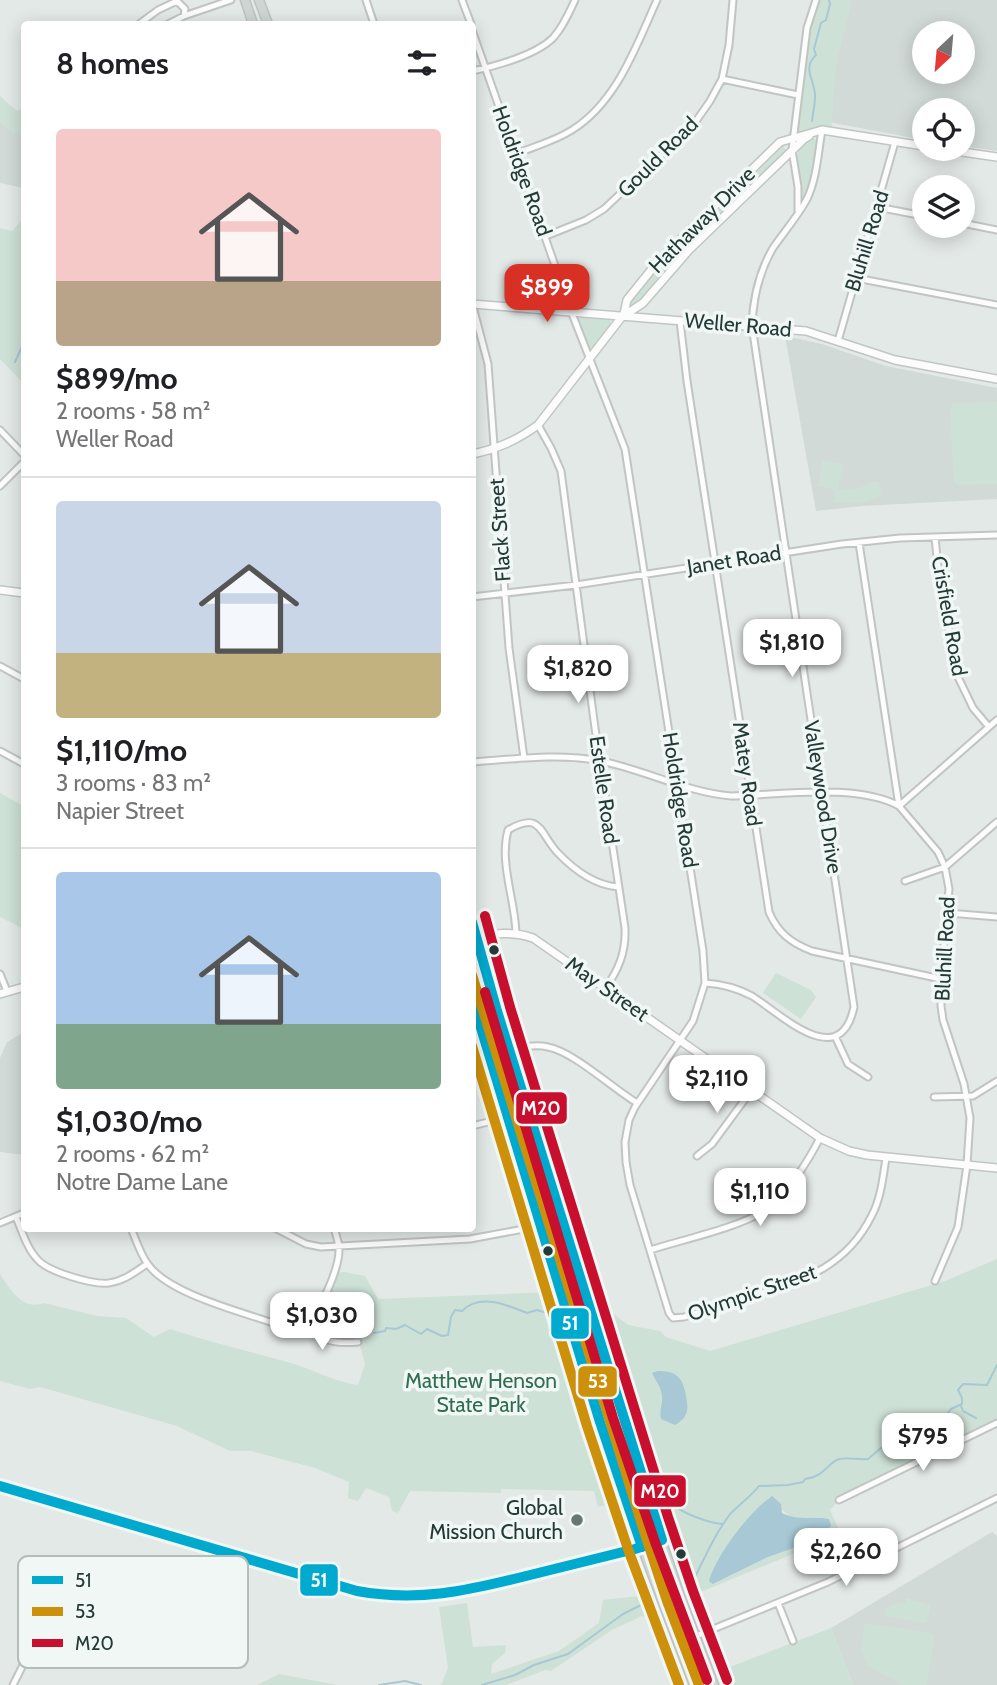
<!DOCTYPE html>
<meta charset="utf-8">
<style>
:root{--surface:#fff;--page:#f6f6f6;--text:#202124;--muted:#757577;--line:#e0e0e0;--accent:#d93025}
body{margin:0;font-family:Cabin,sans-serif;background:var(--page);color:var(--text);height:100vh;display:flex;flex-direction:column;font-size:26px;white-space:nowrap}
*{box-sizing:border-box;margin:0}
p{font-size:23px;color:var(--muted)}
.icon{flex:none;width:38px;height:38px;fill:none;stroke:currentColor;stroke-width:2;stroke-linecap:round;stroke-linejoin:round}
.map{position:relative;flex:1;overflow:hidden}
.panel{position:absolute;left:21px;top:21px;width:455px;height:1211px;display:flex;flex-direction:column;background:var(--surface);border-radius:7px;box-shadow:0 4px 18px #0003}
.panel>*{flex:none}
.needle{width:46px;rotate:206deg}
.tools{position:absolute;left:912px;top:21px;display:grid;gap:14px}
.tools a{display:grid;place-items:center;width:63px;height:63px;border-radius:50%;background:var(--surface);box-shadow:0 4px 18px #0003;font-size:35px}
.price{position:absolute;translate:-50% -60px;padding:0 16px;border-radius:14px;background:#fff;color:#222;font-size:23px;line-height:46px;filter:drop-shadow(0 2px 4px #0008)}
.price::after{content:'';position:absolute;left:50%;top:42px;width:21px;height:16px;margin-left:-10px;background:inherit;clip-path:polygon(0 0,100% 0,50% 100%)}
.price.selected{background:var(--accent);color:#fff}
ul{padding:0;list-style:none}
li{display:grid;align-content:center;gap:14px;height:371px;padding:0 35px}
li+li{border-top:2px solid var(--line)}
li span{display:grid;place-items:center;height:217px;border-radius:7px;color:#555}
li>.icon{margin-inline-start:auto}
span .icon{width:126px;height:126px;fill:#fffc;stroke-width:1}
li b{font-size:30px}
h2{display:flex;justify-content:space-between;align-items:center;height:84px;padding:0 35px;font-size:30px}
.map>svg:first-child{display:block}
</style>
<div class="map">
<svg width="997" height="1685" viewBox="0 0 997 1685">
<rect width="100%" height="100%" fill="#e3e9e7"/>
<path fill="#d2dad7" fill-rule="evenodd" d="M 838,0 L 997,0 L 997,151 L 963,146 L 962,110 L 924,110 L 924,140 L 828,122 ZM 924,33 L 962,33 L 962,72 L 924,72 Z
M 0,121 L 14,134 L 24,134 L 24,188 L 0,183 Z
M 785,336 L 822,344 L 886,366 L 997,388 L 997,499 L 862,506 L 816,511 Z
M 24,1032 L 24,1155 L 0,1152 L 0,1058 L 7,1042 Z
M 992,1532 L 997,1536 L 997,1685 L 853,1685 L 831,1628 Z"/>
<path fill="#cee1d6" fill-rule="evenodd" d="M 816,0 L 852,0 L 836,65 L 831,132 C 815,129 803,139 792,150 L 807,28 Z
M 0,96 L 17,111 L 24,107 L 24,134 L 14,134 L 0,121 Z
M 814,138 L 817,141 C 814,155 812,191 802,198 L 797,159 L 799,148 Z
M 783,145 L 786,151 L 783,154 L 678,257 L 634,307 L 629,307 L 630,301 L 675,247 Z
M 24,212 L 24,384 L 0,359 L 0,228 L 12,231 L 24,217 Z
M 580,317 L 610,320 L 611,325 L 593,348 L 587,347 L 578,322 Z
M 997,402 L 997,484 L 958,485 L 954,481 L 950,409 L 953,403 Z
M 823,460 L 843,464 L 838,490 L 860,488 L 875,481 L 878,482 L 882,495 L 863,503 L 834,502 L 834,489 L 818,486 Z
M 0,793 L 24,806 L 24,929 L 0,917 Z
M 776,973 L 811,990 L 816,997 L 801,1019 L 763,993 Z
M 997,1259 L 997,1423 L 839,1500 L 830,1510 L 841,1534 L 691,1596 L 665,1525 L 652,1530 L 608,1428 L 574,1307 L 595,1300 L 628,1325 L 660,1331 L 666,1337 L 710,1351 L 945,1281 ZM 769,1497 C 789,1518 792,1521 821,1517 L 826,1535 L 816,1540 L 768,1557 L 714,1584 L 712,1572 L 736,1536 Z
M 344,1272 L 365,1276 L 378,1299 L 552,1292 L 559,1305 L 613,1481 L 614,1491 L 608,1491 L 606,1505 L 598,1507 L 594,1491 L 501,1489 L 501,1493 L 410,1491 L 398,1513 L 392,1511 L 389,1497 L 366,1488 L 358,1501 L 348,1498 L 349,1482 L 315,1468 L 251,1451 L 230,1451 L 177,1426 L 40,1387 L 30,1389 L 0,1381 L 0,1274 C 10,1289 22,1311 44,1303 L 97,1316 L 126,1318 L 154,1337 L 170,1329 C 210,1342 251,1352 291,1363 C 314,1370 335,1382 358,1385 L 365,1364 L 348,1302 L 325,1295 L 334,1273 Z
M 642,1583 L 657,1617 L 653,1619 L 642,1616 L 612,1630 L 551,1671 L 545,1670 L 506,1685 L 441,1685 L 448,1668 L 439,1607 L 467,1603 L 473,1647 L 506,1645 L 505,1653 L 492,1664 L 491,1674 L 559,1651 L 599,1623 L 603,1600 L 639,1596 Z
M 907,1598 L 931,1605 L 926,1624 L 884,1615 L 886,1609 L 899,1602 L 905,1603 Z
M 865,1623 L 930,1633 L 934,1637 L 927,1685 L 901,1685 L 868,1665 L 861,1650 Z
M 831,1628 L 853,1685 L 727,1685 L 722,1670 Z
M 279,1674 L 337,1685 L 257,1685 Z"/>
<path fill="#a7c8d4" d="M 658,1371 C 674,1371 682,1376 685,1391 C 688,1406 691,1416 675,1425 L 661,1419 C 659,1409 663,1404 662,1396 C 661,1387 656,1381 652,1373 Z
M 772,1496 L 781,1504 L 782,1513 C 801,1522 812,1515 829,1519 L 831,1525 L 826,1535 L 816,1540 L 768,1557 L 713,1584 L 709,1581 C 716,1555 750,1511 772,1496 Z"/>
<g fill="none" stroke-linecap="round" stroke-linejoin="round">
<path stroke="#a7c8d4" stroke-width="2" d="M 812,121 C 813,113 815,105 815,97 C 816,81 801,69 816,55 L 814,49 L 821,23 L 826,20 L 830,4 L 829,0
M 15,362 L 24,342
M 374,1333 L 385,1331 L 386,1328 L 396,1329 L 405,1325 L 421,1334 L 427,1329 L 442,1336 L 448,1335 L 451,1317 L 455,1310 L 462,1311 C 480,1293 507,1305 527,1313 L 537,1310 L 547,1313 L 551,1310
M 961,1406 L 963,1411 L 976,1418
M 669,1488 L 675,1500 L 674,1505 C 683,1514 710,1523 722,1524
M 695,1577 C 706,1555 716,1532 731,1513 C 740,1504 751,1496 759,1486 L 788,1485 L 803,1482 L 805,1479 C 826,1476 827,1463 839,1459 C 847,1457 859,1460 868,1459 L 881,1448 C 909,1450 899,1438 915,1432 C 924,1428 935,1430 944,1427 L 943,1419 L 951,1409 L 962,1404 L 962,1398 L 958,1390 L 963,1384 L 987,1385 L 997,1365
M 379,1685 L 405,1681 L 421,1685
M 482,1685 L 515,1675 L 534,1665 L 568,1654 L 623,1614 L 647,1602"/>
<defs>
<path id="street" d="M 366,0 L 374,24
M 462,0 L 471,24
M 139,24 L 158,10 L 177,1 L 185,9 L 184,16
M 168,24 L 184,16 L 231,0
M 472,30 L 571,311 L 625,449 L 703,951 L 705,983 L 693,1021 L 635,1107 L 629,1120 L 625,1142 L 626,1162 L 630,1185 L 669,1313 L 673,1318 L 684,1317 C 708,1310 732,1302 756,1295 C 806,1279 847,1266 872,1215 C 881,1198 883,1177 886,1158
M 472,71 C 496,66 536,55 553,38 C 563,27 569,13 575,0
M 722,79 L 798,95
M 516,154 C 535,146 555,141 572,130 C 617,102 636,46 657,0
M 877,207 L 924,216
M 798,211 L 798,187 L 792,150 L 807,28 L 816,0
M 962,223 L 997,230
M 546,236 L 586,220 L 604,209 L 694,124 L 710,101 L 722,79 L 729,45 L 733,0
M 856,278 L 997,305
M 472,303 L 488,364 L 509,648 L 524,758
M 680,321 L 687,381 L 769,912 C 778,933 791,943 812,951 L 941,979
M 838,341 L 895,142
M 538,425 L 551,448 L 561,471 L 595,728 L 625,928 C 626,952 619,969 605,989
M 0,430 L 24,455
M 0,486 L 24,462
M 935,538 L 939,576 L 957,675 L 973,708 L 989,727
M 859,543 L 899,806 L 938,852 L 945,867 L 949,889 L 941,979 L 941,1006 L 943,1020 L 964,1084 L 970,1118 L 967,1165 L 958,1227 L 935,1281
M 472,597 L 576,585 L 842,544 L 900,538 L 997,535
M 0,666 L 24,679
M 0,751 L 24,764
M 472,762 C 515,759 559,753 601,761 C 645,770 686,792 731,796 C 779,795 857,783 899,806 L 997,720
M 905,881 L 945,867 L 997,822
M 948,913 L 997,917
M 516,933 C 515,899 499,863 508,830 C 541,811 539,832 557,852 C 573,869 594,885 618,887
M 0,974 L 7,991
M 705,983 C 722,984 737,988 752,996 C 781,1014 840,1073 854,1007 L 752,326 C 753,299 759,272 773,248 C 784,232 798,216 807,199 C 817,178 818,153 822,130
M 835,1036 L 848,1064 L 868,1077
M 510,1050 C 522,1047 535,1044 548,1047 C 574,1052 612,1088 637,1103
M 934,1097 L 973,1096 L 997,1081
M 472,1126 L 528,1112
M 697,1156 L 712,1144 L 751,1091
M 16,1217 C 22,1231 27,1249 38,1260 C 49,1272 93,1285 109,1283 C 124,1281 135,1272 147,1264
M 0,1223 L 24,1213
M 131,1228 C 136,1240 140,1253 147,1263 C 167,1294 243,1312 279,1325 C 287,1326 297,1326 305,1322 C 321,1314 339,1267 339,1250 C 339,1242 336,1235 334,1228
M 275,1228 L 306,1244 L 321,1247 L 470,1239 L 540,1226
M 650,1250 C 681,1240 737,1228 764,1211 C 786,1197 808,1161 820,1138
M 306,1322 C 317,1342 337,1344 358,1342
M 839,1500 L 997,1423
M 778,1603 L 793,1641
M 679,1643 L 828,1582 L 997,1498
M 13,1685 L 36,1639"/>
<path id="secondary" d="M 942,149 L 997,157
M 472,304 L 806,331 L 895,360 L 997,379
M 628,313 L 643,303 L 689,250 L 804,139 L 809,136
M 472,454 C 498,449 517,440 538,425 L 624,314 L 627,300 L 660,259 L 780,142 L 822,130 L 924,146
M 0,590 L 24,593
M 472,938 C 494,933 512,931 533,938 L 820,1138 L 849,1151 L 867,1155 L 997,1168
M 0,994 L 24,987
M 0,1486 L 357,1591 C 418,1605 466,1591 525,1576 C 562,1567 598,1558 635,1549 L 662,1540"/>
<path id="primary" d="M 245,0 L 253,24
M 259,0 L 268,24
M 472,920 L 497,1011 L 655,1521 L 680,1596 L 714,1685
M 472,996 L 600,1422 L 642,1547 L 694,1685"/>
</defs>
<use href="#street" stroke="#c0c5c4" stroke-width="9"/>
<use href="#secondary" stroke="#c0c6c4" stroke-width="10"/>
<use href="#primary" stroke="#bcc4c3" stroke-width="11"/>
<use href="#street" stroke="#fbfcfb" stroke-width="5"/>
<use href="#secondary" stroke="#fbfcfb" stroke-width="7"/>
<use href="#primary" stroke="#ced5d3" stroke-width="8"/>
<defs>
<path id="bus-1" d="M 472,998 L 600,1422 L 642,1547
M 0,1486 L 357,1591 C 418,1602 467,1591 526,1576 C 562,1567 599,1558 635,1549 L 662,1540 L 497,1011 L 472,922"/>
<path id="bus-2" d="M 472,975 L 642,1525 L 667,1601 L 699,1685
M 472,1046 L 587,1426 L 629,1552 L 679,1685"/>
<path id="bus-3" d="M 485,916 L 510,1007 L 668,1517 L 693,1591 L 727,1680
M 485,992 L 613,1418 L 655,1542 L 707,1680"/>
</defs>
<use href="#bus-1" stroke="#f1f7f5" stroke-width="16"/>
<use href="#bus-2" stroke="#f1f7f5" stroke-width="16"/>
<use href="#bus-3" stroke="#f1f7f5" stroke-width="16"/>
<use href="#bus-1" stroke="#00a9ce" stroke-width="10"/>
<use href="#bus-2" stroke="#cd900b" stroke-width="10"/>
<use href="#bus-3" stroke="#c8102e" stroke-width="10"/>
</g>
<g fill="#233a37" stroke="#f1f7f5" stroke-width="2.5">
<circle cx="494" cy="950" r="6"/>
<circle cx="548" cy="1251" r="6"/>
<circle cx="681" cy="1554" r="6"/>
</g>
<circle fill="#667775" stroke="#f1f7f5" stroke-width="2.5" cx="577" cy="1520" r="7"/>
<g text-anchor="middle" stroke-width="7" stroke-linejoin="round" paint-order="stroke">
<g font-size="21" fill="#233a37" stroke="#f1f7f5">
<text transform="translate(658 157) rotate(-45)" y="7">Gould Road</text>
<text transform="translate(522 171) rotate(70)" y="7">Holdridge Road</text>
<text transform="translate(702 220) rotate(-45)" y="7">Hathaway Drive</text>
<text transform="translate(867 241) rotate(-73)" y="7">Bluhill Road</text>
<text transform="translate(738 325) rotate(5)" y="7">Weller Road</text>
<text transform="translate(500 530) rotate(-94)" y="7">Flack Street</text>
<text transform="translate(734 560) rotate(-9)" y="7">Janet Road</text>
<text transform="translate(949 616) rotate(80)" y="7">Crisfield Road</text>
<text transform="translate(747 774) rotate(82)" y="7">Matey Road</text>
<text transform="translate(604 790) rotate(82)" y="7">Estelle Road</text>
<text transform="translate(823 797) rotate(81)" y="7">Valleywood Drive</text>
<text transform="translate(680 800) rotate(81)" y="7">Holdridge Road</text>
<text transform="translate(945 949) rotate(-87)" y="7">Bluhill Road</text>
<text transform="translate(607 989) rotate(35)" y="7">May Street</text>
<text transform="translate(752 1293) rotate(-19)" y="7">Olympic Street</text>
</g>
<g font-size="21" fill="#306e50" stroke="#f1f7f5">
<text x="481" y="1388">Matthew Henson<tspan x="481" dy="24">State Park</tspan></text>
</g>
<g font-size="21" fill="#233a37" stroke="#f1f7f5" text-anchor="end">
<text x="563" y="1515">Global<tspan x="563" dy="24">Mission Church</tspan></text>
</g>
</g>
<rect x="18" y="1556" width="230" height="112" rx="10" fill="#f1f7f5" stroke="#b3bebc" stroke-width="2"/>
<rect x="32" y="1576" width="31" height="8" fill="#00a9ce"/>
<rect x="32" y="1607" width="31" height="9" fill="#cd900b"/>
<rect x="32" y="1639" width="31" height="8" fill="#c8102e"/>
<g font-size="19" fill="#233a37">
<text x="75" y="1587">51</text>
<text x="75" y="1618">53</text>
<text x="75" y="1650">M20</text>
</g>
<g stroke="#f1f7f5" stroke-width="2.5">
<rect x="515" y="1091" width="53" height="34" rx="7" fill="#c8102e"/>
<rect x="550" y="1307" width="40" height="33" rx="7" fill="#00a9ce"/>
<rect x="577" y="1365" width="41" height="33" rx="7" fill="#cd900b"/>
<rect x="633" y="1474" width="54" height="34" rx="7" fill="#c8102e"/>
<rect x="299" y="1563" width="40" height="34" rx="7" fill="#00a9ce"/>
</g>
<g font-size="19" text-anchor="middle" font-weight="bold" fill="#fff">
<text x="541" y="1115">M20</text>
<text x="570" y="1330">51</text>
<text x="598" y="1388">53</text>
<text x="660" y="1498">M20</text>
<text x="319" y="1587">51</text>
</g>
</svg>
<div class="tools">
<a><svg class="needle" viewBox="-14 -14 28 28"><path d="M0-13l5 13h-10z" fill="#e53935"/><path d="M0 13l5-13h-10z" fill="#757577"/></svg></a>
<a><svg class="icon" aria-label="locate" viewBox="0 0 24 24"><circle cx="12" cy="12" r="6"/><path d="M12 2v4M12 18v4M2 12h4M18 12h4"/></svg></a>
<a><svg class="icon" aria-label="layers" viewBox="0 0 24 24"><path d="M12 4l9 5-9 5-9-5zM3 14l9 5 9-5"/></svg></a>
</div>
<b class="price selected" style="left:547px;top:324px">$899</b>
<b class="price" style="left:792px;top:679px">$1,810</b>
<b class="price" style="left:578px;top:705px">$1,820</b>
<b class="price" style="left:717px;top:1115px">$2,110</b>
<b class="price" style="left:760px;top:1228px">$1,110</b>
<b class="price" style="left:322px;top:1352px">$1,030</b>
<b class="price" style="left:923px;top:1473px">$795</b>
<b class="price" style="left:846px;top:1588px">$2,260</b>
<section class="panel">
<h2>8 homes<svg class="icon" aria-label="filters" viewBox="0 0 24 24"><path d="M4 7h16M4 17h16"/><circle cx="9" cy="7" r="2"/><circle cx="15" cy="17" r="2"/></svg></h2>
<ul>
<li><span style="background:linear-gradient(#f6c9c9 70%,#b9a48a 0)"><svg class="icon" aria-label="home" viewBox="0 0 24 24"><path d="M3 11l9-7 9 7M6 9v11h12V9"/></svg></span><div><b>$899/mo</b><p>2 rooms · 58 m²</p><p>Weller Road</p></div></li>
<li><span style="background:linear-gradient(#c9d6e8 70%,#c2b280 0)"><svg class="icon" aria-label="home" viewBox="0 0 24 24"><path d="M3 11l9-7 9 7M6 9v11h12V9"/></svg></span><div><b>$1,110/mo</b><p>3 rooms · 83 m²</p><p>Napier Street</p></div></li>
<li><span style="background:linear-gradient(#a9c7e8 70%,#7fa58c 0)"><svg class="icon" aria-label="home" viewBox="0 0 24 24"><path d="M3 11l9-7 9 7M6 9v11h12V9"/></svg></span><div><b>$1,030/mo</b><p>2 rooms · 62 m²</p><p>Notre Dame Lane</p></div></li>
</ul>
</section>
</div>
